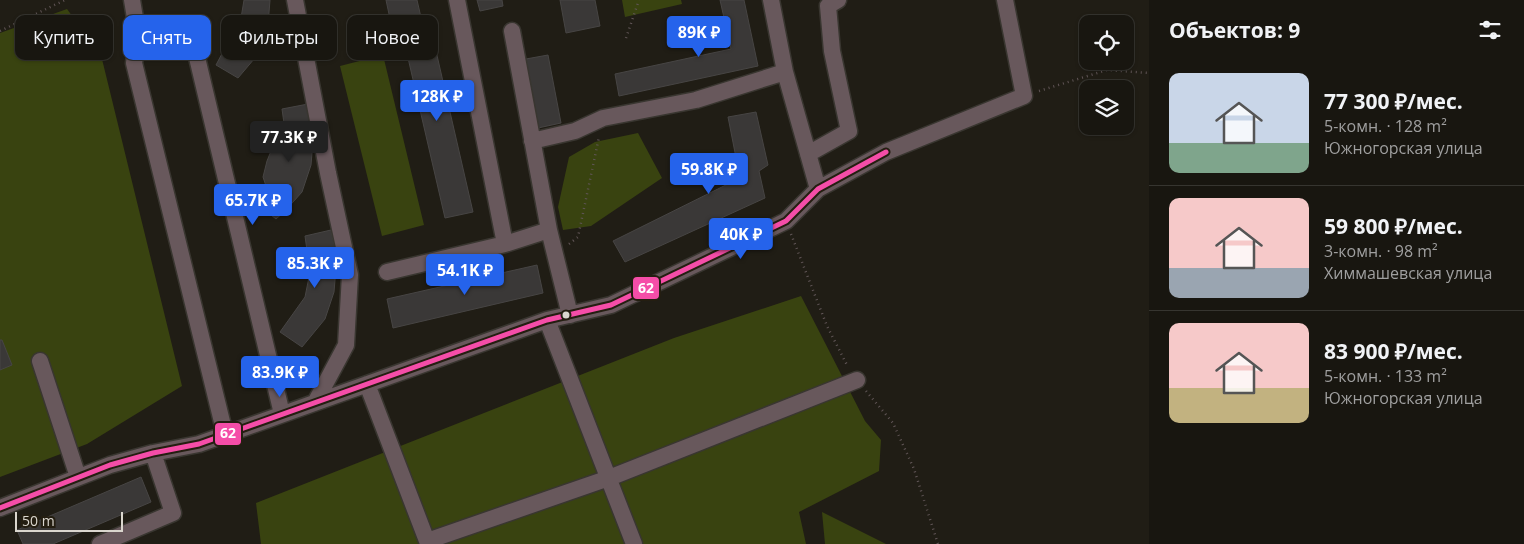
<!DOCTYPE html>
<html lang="ru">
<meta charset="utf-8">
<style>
:root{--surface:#181610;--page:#25231e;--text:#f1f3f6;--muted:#9f9f9f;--line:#363530;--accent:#2563eb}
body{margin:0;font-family:"Open Sans",sans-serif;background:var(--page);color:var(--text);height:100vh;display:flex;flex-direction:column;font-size:19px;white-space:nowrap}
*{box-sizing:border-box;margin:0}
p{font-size:16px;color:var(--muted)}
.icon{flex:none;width:28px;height:28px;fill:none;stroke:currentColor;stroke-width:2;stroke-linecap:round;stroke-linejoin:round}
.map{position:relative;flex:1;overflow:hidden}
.panel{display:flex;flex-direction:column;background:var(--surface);width:375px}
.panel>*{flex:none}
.top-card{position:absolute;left:15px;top:15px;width:475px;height:45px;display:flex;gap:10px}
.buttons{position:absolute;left:1079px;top:15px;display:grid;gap:10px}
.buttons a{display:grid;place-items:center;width:55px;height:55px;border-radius:10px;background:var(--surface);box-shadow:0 1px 4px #0004,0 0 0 1px var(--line);font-size:25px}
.scale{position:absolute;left:15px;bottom:12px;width:108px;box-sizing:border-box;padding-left:5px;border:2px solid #dad6ce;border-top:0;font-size:14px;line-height:18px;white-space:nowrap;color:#dad6ce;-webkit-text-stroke:4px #241e11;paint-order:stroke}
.price{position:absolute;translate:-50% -42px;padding:0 11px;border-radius:5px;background:var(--accent);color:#fff;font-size:16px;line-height:32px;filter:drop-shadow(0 1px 2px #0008)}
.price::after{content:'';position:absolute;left:50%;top:30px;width:15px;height:11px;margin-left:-8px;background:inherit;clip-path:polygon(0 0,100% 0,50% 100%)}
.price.active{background:#222;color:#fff}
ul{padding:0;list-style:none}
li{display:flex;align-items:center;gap:15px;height:125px;padding:0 20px}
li+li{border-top:1px solid var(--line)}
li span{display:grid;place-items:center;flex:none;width:140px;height:100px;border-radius:10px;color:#555}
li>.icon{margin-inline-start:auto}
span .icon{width:60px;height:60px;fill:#fffc;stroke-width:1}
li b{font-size:21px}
h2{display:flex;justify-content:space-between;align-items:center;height:60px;padding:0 20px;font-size:21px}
.pill{padding:0 18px;border-radius:10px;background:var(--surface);box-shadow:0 1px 4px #0004,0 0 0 1px var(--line);font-size:18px;line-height:45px}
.pill.active{background:var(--accent);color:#fff}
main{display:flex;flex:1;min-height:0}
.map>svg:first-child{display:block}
</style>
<main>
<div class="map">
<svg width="1149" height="544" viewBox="0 0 1149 544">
<rect width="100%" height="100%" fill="#201d15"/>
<path fill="#394310" d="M 622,0 L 681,0 L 682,4 L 625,17 Z
M 67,9 L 101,55 L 182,386 L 87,444 L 0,477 L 0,33 Z
M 383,55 L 424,225 L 382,236 L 340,66 Z
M 638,133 L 662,178 L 591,226 L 563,230 L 558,207 L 569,157 L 595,142 Z
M 801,296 L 865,421 L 881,440 L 879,471 L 799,512 L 806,544 L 261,544 L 256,503 L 674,338 Z
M 822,512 L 886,544 L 825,544 Z"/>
<path fill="#3a3837" stroke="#474544" d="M 244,0 L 270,0 L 268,25 L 260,52 L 238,78 L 216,65 L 225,48 L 239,30 Z
M 386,0 L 417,0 L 423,26 L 393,33 Z
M 477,0 L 502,0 L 503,6 L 480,11 Z
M 560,0 L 595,0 L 600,26 L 566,33 Z
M 720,0 L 744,0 L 758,66 L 619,96 L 615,74 L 731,49 Z
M 430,25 L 473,212 L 445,218 L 402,32 Z
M 548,55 L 561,123 L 538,128 L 526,59 Z
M 308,104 L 314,129 L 311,165 L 302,192 L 285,211 L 276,219 L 256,203 L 267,189 L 263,177 L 267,161 L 271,151 L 287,145 L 282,109 Z
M 756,112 L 768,165 L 759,171 L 765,198 L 625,262 L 613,241 L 740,178 L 728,117 Z
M 331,230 L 337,256 L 334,292 L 325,319 L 302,347 L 280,332 L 305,297 L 310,272 L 305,236 Z
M 537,265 L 543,293 L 393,328 L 387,299 Z
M 0,340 L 2,340 L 12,365 L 0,370 Z
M 141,477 L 151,502 L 53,544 L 23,544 L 17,530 Z"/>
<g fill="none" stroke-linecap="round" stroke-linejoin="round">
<defs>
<path id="minor" d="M 132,0 L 138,36 L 134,63 L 225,434
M 295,0 L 328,173 L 350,275 L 346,345 L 316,401
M 457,0 L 505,244
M 771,0 L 785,72 L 818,189
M 512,31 L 549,230
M 194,45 L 282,414
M 532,141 L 575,131 L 603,118 L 696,100 L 785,72
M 808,154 L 849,131 L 832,51 L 828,6 L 838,0
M 387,272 L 505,244 L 549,230 L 570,315
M 547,320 L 634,544
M 40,361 L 78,477
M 367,384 L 427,541 L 609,478 L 857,380
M 0,508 L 110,465 L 153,453 L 199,444 L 547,320 L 611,305 L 786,221 L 818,189 L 886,152 L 1024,96 L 1005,0
M 100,544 L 173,513 L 153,453"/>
</defs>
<use href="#minor" stroke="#393630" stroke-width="19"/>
<path stroke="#605556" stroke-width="2.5" stroke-dasharray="1 4" stroke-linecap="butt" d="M 0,31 L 65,0
M 626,38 L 639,0
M 1039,91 L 1107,70 L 1149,73
M 791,234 L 827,326 L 848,367
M 569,244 L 578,237 L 599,137
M 866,391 L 893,423 L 914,469 L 938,544"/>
<use href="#minor" stroke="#68585c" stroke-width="16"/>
<defs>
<path id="bus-1" d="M 0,508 L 110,465 L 153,453 L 199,444 L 547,320 L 611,305 L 786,221 L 818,189 L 886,152"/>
</defs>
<use href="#bus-1" stroke="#241e11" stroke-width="9"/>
<use href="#bus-1" stroke="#f54da8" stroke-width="5"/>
</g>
<circle fill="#dad6ce" stroke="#241e11" stroke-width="2" cx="566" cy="315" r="4.5"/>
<g stroke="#241e11" stroke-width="2">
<rect x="632" y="276" width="28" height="24" rx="5" fill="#f54da8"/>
<rect x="214" y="422" width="28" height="24" rx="5" fill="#f54da8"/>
</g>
<g font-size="14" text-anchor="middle" font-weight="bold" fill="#fff">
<text x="646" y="293">62</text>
<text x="228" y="438">62</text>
</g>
</svg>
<div class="buttons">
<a><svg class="icon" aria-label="locate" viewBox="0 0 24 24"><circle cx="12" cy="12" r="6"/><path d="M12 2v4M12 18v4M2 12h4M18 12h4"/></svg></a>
<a><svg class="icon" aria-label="layers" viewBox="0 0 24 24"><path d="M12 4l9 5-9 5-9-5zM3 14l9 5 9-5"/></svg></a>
</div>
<div class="scale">50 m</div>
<b class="price" style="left:699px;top:58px">89K ₽</b>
<b class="price" style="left:437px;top:122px">128K ₽</b>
<b class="price active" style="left:289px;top:163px">77.3K ₽</b>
<b class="price" style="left:709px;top:195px">59.8K ₽</b>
<b class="price" style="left:253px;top:226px">65.7K ₽</b>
<b class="price" style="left:741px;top:260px">40K ₽</b>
<b class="price" style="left:315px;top:289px">85.3K ₽</b>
<b class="price" style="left:465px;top:296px">54.1K ₽</b>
<b class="price" style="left:280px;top:398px">83.9K ₽</b>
<div class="top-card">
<a class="pill">Купить</a>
<a class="pill active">Снять</a>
<a class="pill">Фильтры</a>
<a class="pill">Новое</a>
</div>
</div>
<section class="panel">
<h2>Объектов: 9<svg class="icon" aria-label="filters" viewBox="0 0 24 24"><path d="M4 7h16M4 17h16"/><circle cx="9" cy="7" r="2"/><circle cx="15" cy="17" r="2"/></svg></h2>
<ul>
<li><span style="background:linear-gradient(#c9d6e8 70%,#7fa58c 0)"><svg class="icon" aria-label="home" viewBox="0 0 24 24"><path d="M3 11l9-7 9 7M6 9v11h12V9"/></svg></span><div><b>77 300 ₽/мес.</b><p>5-комн. · 128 m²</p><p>Южногорская улица</p></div></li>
<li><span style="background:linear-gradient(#f6c9c9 70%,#9aa5b1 0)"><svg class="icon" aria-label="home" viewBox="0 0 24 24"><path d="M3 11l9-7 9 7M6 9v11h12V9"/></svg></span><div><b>59 800 ₽/мес.</b><p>3-комн. · 98 m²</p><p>Химмашевская улица</p></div></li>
<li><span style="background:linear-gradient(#f6c9c9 65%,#c2b280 0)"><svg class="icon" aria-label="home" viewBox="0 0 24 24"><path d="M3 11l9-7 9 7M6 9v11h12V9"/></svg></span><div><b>83 900 ₽/мес.</b><p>5-комн. · 133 m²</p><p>Южногорская улица</p></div></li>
</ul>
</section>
</main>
